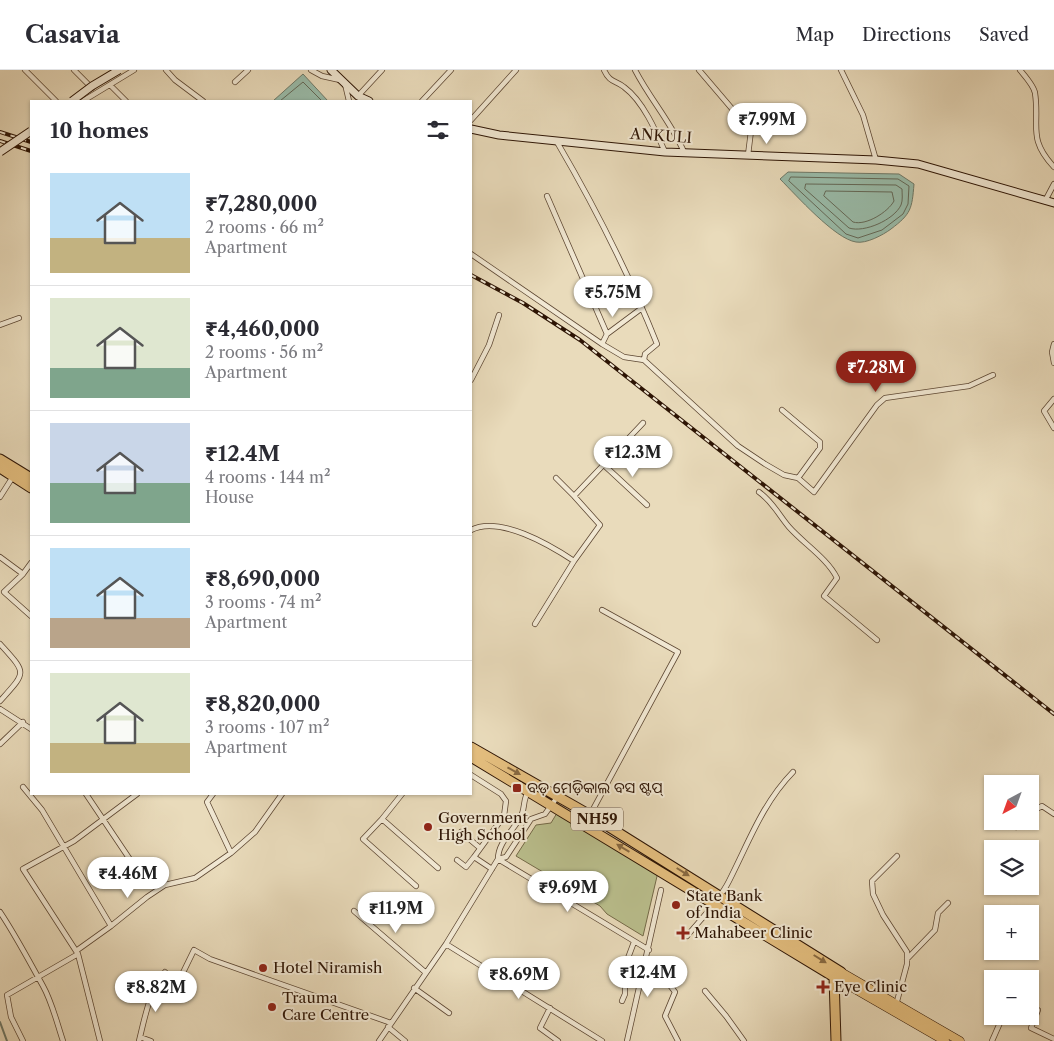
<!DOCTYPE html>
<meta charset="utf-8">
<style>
:root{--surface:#fff;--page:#f2f2f3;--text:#2b2b33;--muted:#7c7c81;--line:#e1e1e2;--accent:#8f2418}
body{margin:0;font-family:"Libre Caslon Text","Noto Sans Oriya",serif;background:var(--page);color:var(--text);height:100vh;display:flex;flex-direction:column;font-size:19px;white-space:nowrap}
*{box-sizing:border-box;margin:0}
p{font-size:16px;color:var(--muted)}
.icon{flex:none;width:28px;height:28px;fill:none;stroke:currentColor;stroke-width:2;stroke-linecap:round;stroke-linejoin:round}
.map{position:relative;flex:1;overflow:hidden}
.side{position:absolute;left:30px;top:30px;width:442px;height:695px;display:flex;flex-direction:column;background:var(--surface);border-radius:0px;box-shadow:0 1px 4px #0004}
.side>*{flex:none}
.needle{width:32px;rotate:221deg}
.controls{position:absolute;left:984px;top:705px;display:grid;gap:10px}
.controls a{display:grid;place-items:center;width:55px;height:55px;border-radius:0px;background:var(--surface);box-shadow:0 1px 4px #0004;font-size:25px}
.price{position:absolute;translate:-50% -42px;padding:0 11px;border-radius:18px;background:#fff;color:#222;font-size:16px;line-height:32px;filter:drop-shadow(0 1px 2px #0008)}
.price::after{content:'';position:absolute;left:50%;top:30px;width:15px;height:11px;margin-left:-8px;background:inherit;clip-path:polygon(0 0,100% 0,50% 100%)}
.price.selected{background:var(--accent);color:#fff}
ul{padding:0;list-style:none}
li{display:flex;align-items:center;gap:15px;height:125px;padding:0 20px}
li+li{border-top:1px solid var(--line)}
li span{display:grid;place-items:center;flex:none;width:140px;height:100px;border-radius:0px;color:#555}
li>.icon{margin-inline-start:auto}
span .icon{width:60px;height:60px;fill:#fffc;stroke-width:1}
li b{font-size:21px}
h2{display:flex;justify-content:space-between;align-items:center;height:60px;padding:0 20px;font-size:21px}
header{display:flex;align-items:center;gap:30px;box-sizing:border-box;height:70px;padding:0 25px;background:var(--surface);border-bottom:1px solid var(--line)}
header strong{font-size:24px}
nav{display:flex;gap:28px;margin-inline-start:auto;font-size:18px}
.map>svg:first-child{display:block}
</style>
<header>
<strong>Casavia</strong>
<nav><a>Map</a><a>Directions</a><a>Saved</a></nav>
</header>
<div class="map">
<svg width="1054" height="971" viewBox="0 0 1054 971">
<rect width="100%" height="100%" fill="#e9dbbb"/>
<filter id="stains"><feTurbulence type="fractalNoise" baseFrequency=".004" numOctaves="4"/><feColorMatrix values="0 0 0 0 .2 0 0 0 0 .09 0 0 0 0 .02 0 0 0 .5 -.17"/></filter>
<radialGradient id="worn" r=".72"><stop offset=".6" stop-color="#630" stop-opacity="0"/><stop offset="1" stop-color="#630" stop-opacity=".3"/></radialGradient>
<path fill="#babf8d" stroke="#746a48" d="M 557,743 L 658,802 L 643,866 L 607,844 L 600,836 L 516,786 L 536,755 L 551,753 Z"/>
<path fill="#99bcaa" stroke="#6e7968" d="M 303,4 L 328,31 L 273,31 Z
M 788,102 L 899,104 L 914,114 C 912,139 911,144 891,159 C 883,165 866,174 856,172 C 835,169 796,125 780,109 Z"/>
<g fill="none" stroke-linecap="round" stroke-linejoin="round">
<path stroke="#636857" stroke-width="1" d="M 280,31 L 303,12 L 322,31
M 791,107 L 898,109 L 909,116 L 908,134 L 903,144 L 882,160 L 858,168 L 846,164 L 789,111 Z
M 806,114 L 896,115 L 902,119 C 902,124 903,130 901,135 C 894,150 864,163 849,158 L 805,119 Z
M 826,121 L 892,122 L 894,131 C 888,142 866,156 853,152 L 824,126 Z"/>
<path stroke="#6e7968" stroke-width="2" d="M 0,952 L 7,971"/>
<defs>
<path id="street" d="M 25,0 L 56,31
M 74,0 L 92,18
M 166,0 L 175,10 L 203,31
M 311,0 L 322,6 L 340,10
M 604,0 C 610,13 615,10 624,17 C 643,31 656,61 665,82
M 635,0 C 650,29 671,52 684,82
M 699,0 L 751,61 L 748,85
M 841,0 L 863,45 L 876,90
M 1020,0 C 1025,6 1034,16 1035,23 C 1040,56 1027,68 1054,97
M 235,12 L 248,0
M 345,14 L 349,31
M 110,15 L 126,31
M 358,26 L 382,0
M 83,31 L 134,0
M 422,31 L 451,0
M 471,50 L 516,0
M 557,72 C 595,137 629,204 657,274 L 645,284 L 644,290 L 738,376 L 765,394 L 784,405 L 798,408 L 814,422 L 877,335 L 885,328 L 969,316 L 993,305
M 547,126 L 607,264
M 1045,131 L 1054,114
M 471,184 L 602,274 L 624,287 L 644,290
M 0,255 L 19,248
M 602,274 L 607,264 L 642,238
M 1054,274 L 1052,282 L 1054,293
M 471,310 L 489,275 L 499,245
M 1054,329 L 1044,341 L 1054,358
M 782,340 L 820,372 L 820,378 L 798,408
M 605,396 L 647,435
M 556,408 L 574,426
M 759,422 C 773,432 778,444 789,457 C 804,474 827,488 837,508 L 824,526 L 877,570
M 0,427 L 14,405
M 471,460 C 499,445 550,475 574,491
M 0,487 L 23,504 L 31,493
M 23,504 L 4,522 L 31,546
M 535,554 L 574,491 L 600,455 L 574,426 L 643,353
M 0,574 C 27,604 27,601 0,631
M 0,639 L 31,659
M 0,674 L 23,652
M 471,705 L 501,724 L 506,731 L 504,746 L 474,787 L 492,799
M 23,717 L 42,740 L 111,856
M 86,724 L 133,794
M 213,724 L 207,732 L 231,783
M 1030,743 L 1042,736 L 1054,744
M 590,745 L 678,582 L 602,540
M 382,749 L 402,724
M 1016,757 L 1021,751
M 461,762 L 480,778
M 498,789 L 649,880
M 498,789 L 506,787 L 531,749 L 545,744 L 558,726
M 498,789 C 498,771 515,760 522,744 C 525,736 523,730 528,722
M 457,790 L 466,797 L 474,787
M 416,816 L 363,769 L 382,749 L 438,798
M 354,841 L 425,902
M 0,842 C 16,866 29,891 43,916 C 52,932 57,953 63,971
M 687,866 C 701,849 719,831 729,811 C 749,772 762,734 793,702
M 446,874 L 602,971
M 76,881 L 111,856 L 147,827 L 165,815 L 195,808 L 231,783 L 255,762 L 282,724
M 907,889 L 935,860 L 938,843 L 948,833
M 646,891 L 659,901 L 675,922 L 665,946 L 678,971
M 1019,909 L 1020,908
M 414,918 L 449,943
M 175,919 L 194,880 L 210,889 L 391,953
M 705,921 L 726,946 L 744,971
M 622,931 L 625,924 L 625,896 L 634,872
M 896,935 L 907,894 L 907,882 L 883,845 L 873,824 L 872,811 L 897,786
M 550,938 L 540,958 L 558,971
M 1038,940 L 1031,958 L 1054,969
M 388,957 L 405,971
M 140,967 L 151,971
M 23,971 L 11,947 L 7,925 L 78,884
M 100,971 L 78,884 L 23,799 L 74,771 L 137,724
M 139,971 C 145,947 149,922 165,902
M 379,971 L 446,874 L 498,789
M 627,971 L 661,820
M 992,971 L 1003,946"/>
<path id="secondary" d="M 331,0 L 358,26 L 369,31
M 471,59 L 499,65 L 665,82 L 876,90 L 918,94 L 1054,133"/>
<path id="primary" d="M 841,902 L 960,971
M 834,907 L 945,971"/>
<path id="highway" d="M 0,389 L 31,408
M 0,398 L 31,418
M 471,677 L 590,745 L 841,902 L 834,907
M 471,687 L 834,907
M 834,907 L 836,971"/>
</defs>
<use href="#street" stroke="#5c4632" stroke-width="6"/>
<use href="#secondary" stroke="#2d1404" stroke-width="9"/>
<use href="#primary" stroke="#2d1404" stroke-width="9"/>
<use href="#highway" stroke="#2d1404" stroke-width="11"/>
<use href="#street" stroke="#f1e8d3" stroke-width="4.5"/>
<use href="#secondary" stroke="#f1e8d3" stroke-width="7"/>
<use href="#primary" stroke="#e4be7e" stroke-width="8"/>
<use href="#highway" stroke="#e4be7e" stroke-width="9"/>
<defs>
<path id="rail" d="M 0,62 L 31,72
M 0,71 L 31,81
M 471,205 L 523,233 L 580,270 L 1054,644"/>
</defs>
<use href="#rail" stroke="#2d1404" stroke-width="4"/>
<use href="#rail" stroke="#f1e8d3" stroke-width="2" stroke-dasharray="5.5" stroke-linecap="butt"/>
<defs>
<path id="secondary-bridge" d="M 72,31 L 92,16 L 119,0
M 0,82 L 31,61"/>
</defs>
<use href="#secondary-bridge" stroke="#2d1404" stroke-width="9" stroke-linecap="butt"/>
<use href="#secondary-bridge" stroke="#f1e8d3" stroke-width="7"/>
</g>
<defs><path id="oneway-solid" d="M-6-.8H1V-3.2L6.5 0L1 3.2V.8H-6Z" transform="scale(1.25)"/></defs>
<g fill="#886941">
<use href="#oneway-solid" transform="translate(514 701) rotate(29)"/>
<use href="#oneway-solid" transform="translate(623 778) rotate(-149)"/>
<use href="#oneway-solid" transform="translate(683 802) rotate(32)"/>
<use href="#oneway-solid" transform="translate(820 889) rotate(32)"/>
</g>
<g fill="#8f2418" stroke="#f1e8d3" stroke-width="2">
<rect x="512" y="713" width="10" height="10" rx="2.5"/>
<circle cx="428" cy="757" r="5"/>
<circle cx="676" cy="835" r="5"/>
<path d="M680.5 855.5h5v5h5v5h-5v5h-5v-5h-5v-5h5z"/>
<circle cx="263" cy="898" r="5"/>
<path d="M820.5 909.5h5v5h5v5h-5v5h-5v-5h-5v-5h5z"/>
<circle cx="272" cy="937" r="5"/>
</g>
<g text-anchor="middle" stroke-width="4" stroke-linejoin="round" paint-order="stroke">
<rect fill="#f1e8d3" stroke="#685442" stroke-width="1" x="571" y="737.5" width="52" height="23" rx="4"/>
<g font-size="14" font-weight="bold" fill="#2d1404">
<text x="597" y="754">NH59</text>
</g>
<g font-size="15" fill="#2d1404" stroke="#f1e8d3">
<text transform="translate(661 66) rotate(4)" y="5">ANKULI</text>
</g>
<g font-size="15" fill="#2d1404" stroke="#f1e8d3" text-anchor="start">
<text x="527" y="723">ବଡ଼ ମେଡ଼ିକାଲ ବସ ଷ୍ଟପ୍</text>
<text x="438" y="753">Government<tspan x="438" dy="17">High School</tspan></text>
<text x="686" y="831">State Bank<tspan x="686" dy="17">of India</tspan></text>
<text x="694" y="868">Mahabeer Clinic</text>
<text x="273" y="903">Hotel Niramish</text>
<text x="834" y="922">Eye Clinic</text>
<text x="282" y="933">Trauma<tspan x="282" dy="17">Care Centre</tspan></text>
</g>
</g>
<rect width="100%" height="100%" filter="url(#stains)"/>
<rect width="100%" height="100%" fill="url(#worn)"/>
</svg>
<div class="controls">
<a><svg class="needle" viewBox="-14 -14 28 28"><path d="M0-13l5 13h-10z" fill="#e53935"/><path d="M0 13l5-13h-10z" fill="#7c7c81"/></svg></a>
<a><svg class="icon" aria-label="layers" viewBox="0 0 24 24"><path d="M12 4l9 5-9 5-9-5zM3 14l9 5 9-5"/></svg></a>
<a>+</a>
<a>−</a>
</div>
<b class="price" style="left:767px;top:75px">₹7.99M</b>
<b class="price" style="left:613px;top:248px">₹5.75M</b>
<b class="price selected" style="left:876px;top:323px">₹7.28M</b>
<b class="price" style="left:633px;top:408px">₹12.3M</b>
<b class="price" style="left:128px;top:829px">₹4.46M</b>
<b class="price" style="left:568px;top:843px">₹9.69M</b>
<b class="price" style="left:396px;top:864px">₹11.9M</b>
<b class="price" style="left:648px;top:928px">₹12.4M</b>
<b class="price" style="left:519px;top:930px">₹8.69M</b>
<b class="price" style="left:156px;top:943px">₹8.82M</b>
<section class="side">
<h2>10 homes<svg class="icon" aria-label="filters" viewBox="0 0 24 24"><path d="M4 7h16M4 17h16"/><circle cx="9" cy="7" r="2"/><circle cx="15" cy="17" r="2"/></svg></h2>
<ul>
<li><span style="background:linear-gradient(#bfe0f5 65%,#c2b280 0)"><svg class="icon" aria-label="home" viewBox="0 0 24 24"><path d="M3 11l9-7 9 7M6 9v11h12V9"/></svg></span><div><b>₹7,280,000</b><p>2 rooms · 66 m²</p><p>Apartment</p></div></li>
<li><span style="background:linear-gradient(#dfe7d0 70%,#7fa58c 0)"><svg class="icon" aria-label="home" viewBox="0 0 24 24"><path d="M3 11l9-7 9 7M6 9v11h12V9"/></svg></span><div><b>₹4,460,000</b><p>2 rooms · 56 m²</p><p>Apartment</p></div></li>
<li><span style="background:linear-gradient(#c9d6e8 60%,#7fa58c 0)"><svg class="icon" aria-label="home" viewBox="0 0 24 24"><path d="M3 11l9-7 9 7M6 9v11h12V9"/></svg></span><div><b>₹12.4M</b><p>4 rooms · 144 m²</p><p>House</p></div></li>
<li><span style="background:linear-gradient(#bfe0f5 70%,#b9a48a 0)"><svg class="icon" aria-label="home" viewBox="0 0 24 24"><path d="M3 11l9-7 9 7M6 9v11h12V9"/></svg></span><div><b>₹8,690,000</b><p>3 rooms · 74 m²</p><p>Apartment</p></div></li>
<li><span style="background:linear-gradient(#dfe7d0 70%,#c2b280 0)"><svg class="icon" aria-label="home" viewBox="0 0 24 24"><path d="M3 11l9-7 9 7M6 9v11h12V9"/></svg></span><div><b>₹8,820,000</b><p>3 rooms · 107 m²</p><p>Apartment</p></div></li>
</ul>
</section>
</div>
